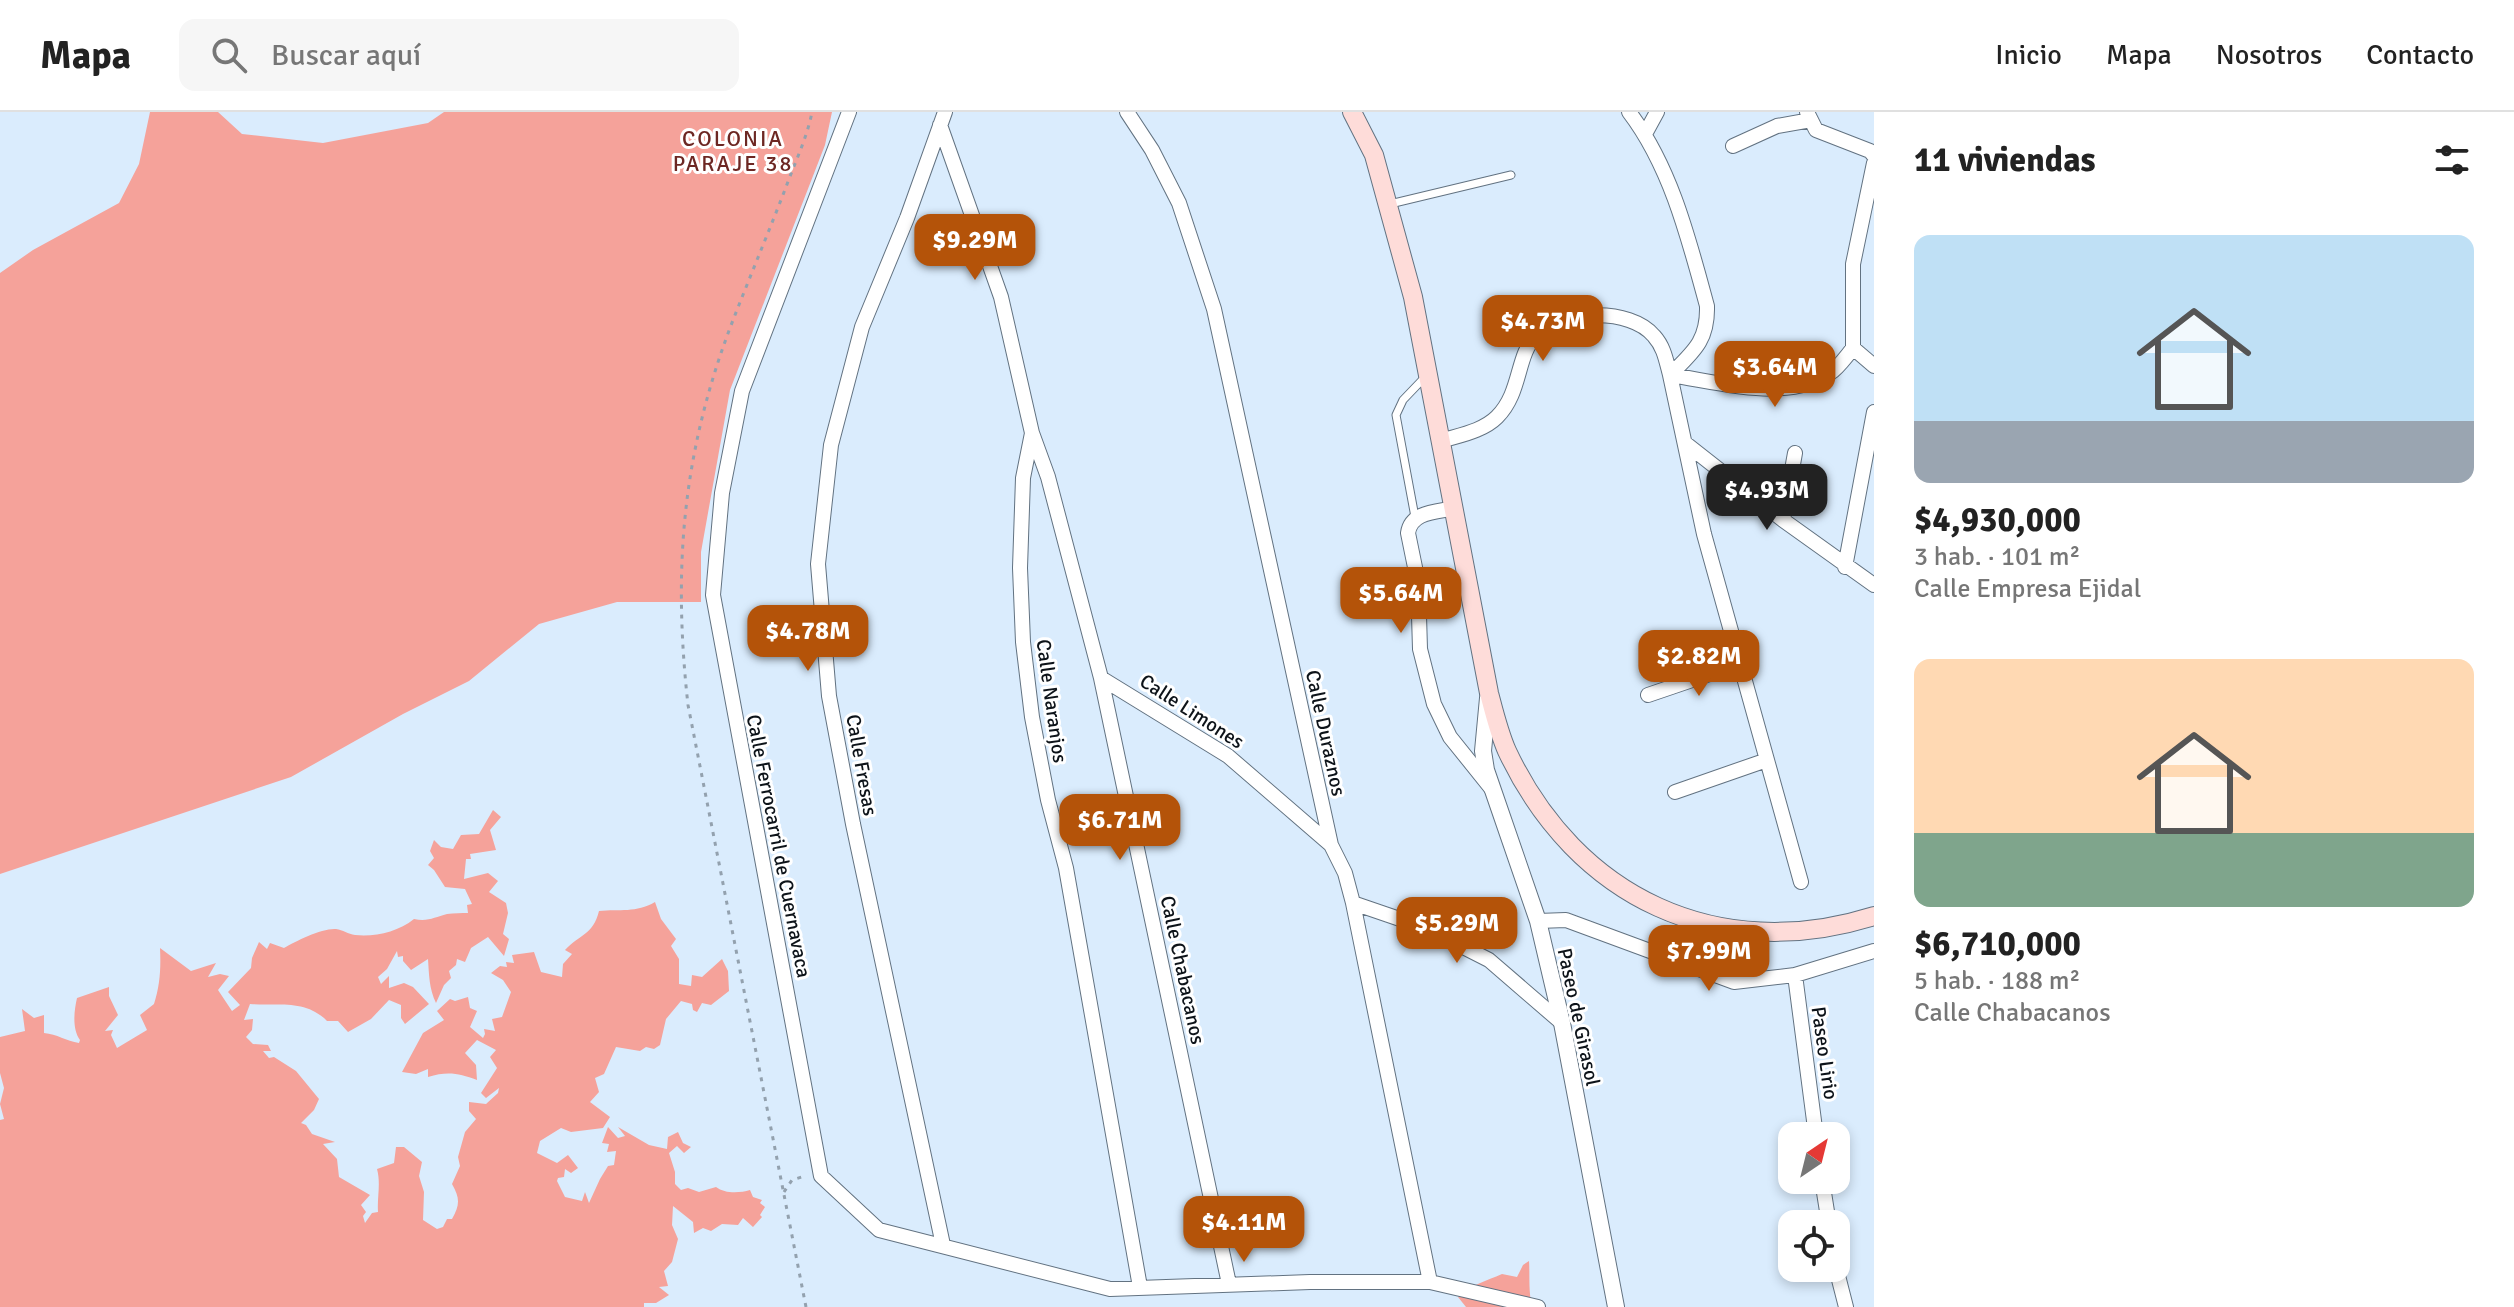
<!DOCTYPE html>
<html lang="es">
<meta charset="utf-8">
<style>
:root{--surface:#fff;--page:#f6f6f6;--text:#222;--muted:#767676;--line:#e0e0e0;--accent:#b45309}
body{margin:0;font-family:Signika,sans-serif;background:var(--page);color:var(--text);height:100vh;display:flex;flex-direction:column;font-size:30px;white-space:nowrap}
*{box-sizing:border-box;margin:0}
p{font-size:26px;color:var(--muted)}
.icon{flex:none;width:44px;height:44px;fill:none;stroke:currentColor;stroke-width:2;stroke-linecap:round;stroke-linejoin:round}
.map{position:relative;flex:1;overflow:hidden}
.panel{display:flex;flex-direction:column;background:var(--surface);width:640px}
.panel>*{flex:none}
.needle{width:52px;rotate:35deg}
.controls{position:absolute;left:1778px;top:1010px;display:grid;gap:16px}
.controls a{display:grid;place-items:center;width:72px;height:72px;border-radius:16px;background:var(--surface);box-shadow:0 4px 12px #0003;font-size:40px}
.price{position:absolute;translate:-50% -68px;padding:0 18px;border-radius:16px;background:var(--accent);color:#fff;font-size:26px;line-height:52px;filter:drop-shadow(0 2px 4px #0008)}
.price::after{content:'';position:absolute;left:50%;top:48px;width:24px;height:18px;margin-left:-12px;background:inherit;clip-path:polygon(0 0,100% 0,50% 100%)}
.price.on{background:#222;color:#fff}
ul{padding:0;list-style:none}
li{display:grid;align-content:center;gap:16px;height:424px;padding:0 40px}
li span{display:grid;place-items:center;height:248px;border-radius:16px;color:#555}
li>.icon{margin-inline-start:auto}
span .icon{width:144px;height:144px;fill:#fffc;stroke-width:1}
li b{font-size:34px}
h2{display:flex;justify-content:space-between;align-items:center;height:96px;padding:0 40px;font-size:34px}
header{display:flex;align-items:center;gap:48px;box-sizing:border-box;height:112px;padding:0 40px;background:var(--surface);border-bottom:2px solid var(--line)}
header strong{font-size:38px}
nav{display:flex;gap:44px;margin-inline-start:auto;font-size:28px}
.search{width:560px;height:72px;background:var(--page);display:flex;align-items:center;gap:20px;box-sizing:border-box;padding:0 28px;border-radius:16px;color:var(--muted);font-size:30px}
main{display:flex;flex:1;min-height:0}
.map>svg:first-child{display:block}
</style>
<header>
<strong>Mapa</strong>
<div class="search"><svg class="icon" aria-label="search" viewBox="0 0 24 24"><circle cx="10" cy="10" r="6"/><path d="M15 15l6 6"/></svg>Buscar aquí</div>
<nav><a>Inicio</a><a>Mapa</a><a>Nosotros</a><a>Contacto</a></nav>
</header>
<main>
<div class="map">
<svg width="1874" height="1195" viewBox="0 0 1874 1195">
<rect width="100%" height="100%" fill="#daecfd"/>
<path fill="#f5a29a" d="M 150,0 L 218,0 L 242,22 L 323,31 L 428,11 L 444,0 L 832,0 L 825,33 L 730,278 L 701,440 L 701,490 L 617,490 L 539,512 L 469,569 L 403,602 L 291,665 L 0,762 L 0,161 L 33,138 L 119,91 L 139,52 Z
M 493,698 L 501,705 L 490,718 L 496,738 L 470,742 L 471,747 L 466,747 L 464,767 L 488,761 L 498,769 L 489,780 L 506,791 L 508,801 L 503,822 L 509,827 L 504,844 L 488,825 L 471,836 L 465,850 L 457,847 L 456,853 L 449,859 L 451,866 L 444,873 L 436,891 C 429,877 429,862 428,847 L 411,858 L 403,849 L 403,844 L 398,845 L 397,839 L 387,857 L 378,865 L 381,872 L 389,864 L 389,876 L 404,871 L 413,875 L 429,892 L 405,912 L 401,906 L 401,893 L 389,888 L 371,907 L 348,920 L 338,909 L 327,909 C 306,887 278,894 250,892 L 244,908 L 253,907 L 252,918 L 246,925 L 253,932 L 268,933 L 271,939 L 263,939 L 269,946 L 274,945 L 296,959 L 319,987 L 314,998 L 301,1011 L 306,1013 L 312,1022 L 335,1030 L 323,1032 L 337,1047 L 339,1065 L 370,1083 L 361,1093 L 366,1100 L 363,1104 L 365,1111 L 372,1101 L 378,1100 C 377,1084 381,1072 377,1057 L 394,1051 L 396,1035 L 404,1035 L 422,1050 L 419,1064 L 424,1080 L 423,1108 L 437,1117 L 443,1115 L 447,1107 L 452,1107 C 460,1093 460,1086 452,1072 L 460,1054 L 458,1045 L 465,1020 L 476,1007 L 469,999 L 469,990 L 486,992 L 498,981 L 499,976 L 486,986 L 481,981 L 497,956 L 490,945 L 496,938 L 477,928 L 465,941 L 476,953 L 477,968 C 459,961 447,959 428,965 L 428,957 L 416,962 L 402,960 L 423,921 L 444,908 L 437,899 L 450,887 L 455,889 L 468,885 L 470,896 L 477,899 L 470,915 L 483,926 L 485,922 L 484,917 L 495,919 L 492,907 L 502,905 L 511,880 L 503,868 L 491,861 L 500,854 L 507,855 L 506,850 L 514,851 L 512,843 L 534,840 L 541,860 L 562,865 L 563,852 L 572,842 L 565,838 C 580,822 593,823 599,799 C 620,797 636,801 655,790 L 661,807 L 676,827 L 671,834 L 679,847 L 679,872 L 691,874 L 692,863 L 702,865 L 722,847 L 728,859 L 729,879 L 711,893 L 702,891 L 697,900 L 693,898 L 692,892 L 681,889 L 666,907 L 660,933 L 654,937 L 646,935 L 640,939 L 616,935 L 604,962 L 595,966 L 599,980 L 590,990 L 610,1005 L 603,1016 L 571,1020 L 561,1016 L 540,1029 L 537,1041 L 557,1051 L 568,1043 L 578,1056 L 571,1061 L 565,1057 L 564,1065 L 558,1066 L 557,1069 L 565,1085 L 582,1089 L 585,1080 L 589,1091 L 600,1067 L 608,1054 L 614,1053 L 616,1039 L 607,1040 L 609,1032 L 602,1031 L 608,1015 L 618,1026 L 625,1024 L 618,1015 L 649,1033 L 667,1037 L 668,1025 L 678,1020 L 683,1031 L 691,1035 L 684,1041 L 677,1034 L 669,1041 L 675,1060 L 675,1072 L 681,1078 L 688,1076 L 699,1080 L 716,1075 C 725,1082 740,1081 750,1078 L 753,1085 L 762,1088 L 760,1091 L 765,1095 L 760,1103 L 762,1105 L 753,1115 L 743,1106 L 738,1113 L 722,1112 L 711,1119 L 703,1116 L 694,1121 L 693,1110 L 673,1094 L 672,1113 L 678,1127 L 672,1150 L 664,1159 L 668,1174 L 659,1175 L 669,1183 L 656,1191 L 644,1191 L 644,1195 L 0,1195 L 0,1008 L 4,1007 L 0,992 L 4,976 L 0,961 L 0,925 L 25,919 L 22,897 L 34,906 L 44,903 L 44,921 C 57,922 66,929 79,931 L 80,928 C 72,917 74,899 77,886 L 109,875 L 109,884 L 118,903 L 105,919 L 113,918 L 111,923 L 117,936 L 147,918 L 140,903 L 154,892 C 160,873 161,857 160,836 L 191,859 L 216,851 L 208,865 L 220,862 L 229,864 L 218,878 L 232,899 L 240,893 L 228,880 L 251,856 L 252,846 L 259,830 L 267,837 L 270,831 L 284,836 C 296,829 322,816 336,817 C 343,818 348,822 355,823 C 375,825 398,820 414,807 C 428,810 435,805 447,802 C 454,801 462,801 468,801 L 467,793 L 472,792 L 465,777 L 445,775 L 434,758 L 428,753 L 434,746 L 430,739 L 434,728 L 441,735 L 453,737 L 461,723 L 479,722 Z
M 1529,1149 C 1530,1162 1528,1185 1533,1195 L 1466,1195 L 1458,1185 C 1469,1173 1487,1169 1502,1162 L 1517,1165 L 1523,1153 Z"/>
<g fill="none" stroke-linecap="round" stroke-linejoin="round">
<defs>
<path id="service" d="M 1390,92 L 1511,63
M 1415,405 L 1396,303 L 1403,288 L 1426,264"/>
<path id="minor" d="M 849,0 L 742,279 L 722,381 L 713,483 L 821,1064 L 879,1118 L 1110,1177 L 1310,1170 L 1430,1170 L 1538,1195
M 1127,0 L 1152,38 L 1179,91 L 1214,197 L 1331,733 L 1345,761 L 1353,791 L 1430,1170
M 1629,0 C 1671,55 1689,128 1707,194 C 1708,229 1693,240 1670,263 L 1704,422 L 1801,770
M 1807,0 L 1816,18 L 1870,39 L 1874,44
M 940,13 L 1001,185 L 1032,321 L 1023,366 L 1020,456 L 1023,530 L 1032,605 L 1048,688 L 1066,756 L 1140,1175
M 1645,22 L 1657,0
M 1733,34 L 1777,14 L 1811,8
M 1853,236 L 1853,152 L 1874,51
M 1853,236 L 1874,254
M 1032,321 L 1048,365 L 1101,566 L 1229,1172
M 1441,329 C 1460,323 1483,319 1497,305 C 1522,280 1516,243 1536,224 C 1562,198 1630,195 1654,224 C 1664,235 1666,248 1670,263 C 1719,270 1790,292 1833,259 C 1840,253 1847,244 1853,236
M 1685,331 L 1783,408 L 1874,473
M 1455,396 C 1438,400 1411,399 1408,421 L 1418,470 L 1420,537 L 1434,592 L 1450,625 L 1491,676
M 1783,408 L 1795,341
M 1845,455 L 1874,300
M 1101,566 L 1228,644 L 1331,733
M 1648,583 L 1739,552
M 1675,680 L 1767,648
M 1353,791 L 1426,816 L 1489,848 L 1562,911
M 1538,809 L 1566,808 L 1734,870 L 1795,863 L 1874,839
M 1795,863 L 1816,1024
M 1822,1068 L 1829,1112
M 943,1133 L 853,712 L 829,584 L 818,452 L 831,333 L 862,215 L 907,106 L 945,0
M 1836,1156 L 1846,1195"/>
<path id="tertiary" d="M 1488,586 L 1483,639 L 1486,658 L 1538,809 L 1562,911 L 1616,1195"/>
<path id="secondary" d="M 1352,0 L 1374,43 L 1413,185 L 1489,581 C 1494,600 1499,621 1507,639 C 1576,786 1718,853 1874,804"/>
</defs>
<use href="#service" stroke="#627281" stroke-width="9"/>
<use href="#minor" stroke="#627281" stroke-width="16"/>
<use href="#tertiary" stroke="#627281" stroke-width="18"/>
<use href="#secondary" stroke="#627281" stroke-width="20"/>
<path stroke="#93a1ae" stroke-width="3" stroke-dasharray="4 6" stroke-linecap="butt" d="M 784,1080 L 792,1068 L 805,1064
M 806,1195 L 688,593 C 673,458 682,344 730,216 C 748,169 768,122 786,75 C 795,50 807,26 812,0"/>
<use href="#service" stroke="#fff" stroke-width="7"/>
<use href="#minor" stroke="#fff" stroke-width="14"/>
<use href="#tertiary" stroke="#fff" stroke-width="16"/>
<use href="#secondary" stroke="#fedcd9" stroke-width="18"/>
</g>
<g text-anchor="middle" stroke-width="6" stroke-linejoin="round" paint-order="stroke">
<g font-size="20" fill="#0d1319" stroke="#fff">
<text transform="translate(1052 589) rotate(82)" y="7">Calle Naranjos</text>
<text transform="translate(1192 599) rotate(33)" y="7">Calle Limones</text>
<text transform="translate(1326 621) rotate(78)" y="7">Calle Duraznos</text>
<text transform="translate(862 653) rotate(80)" y="7">Calle Fresas</text>
<text transform="translate(779 734) rotate(79)" y="7">Calle Ferrocarril de Cuernavaca</text>
<text transform="translate(1183 858) rotate(78)" y="7">Calle Chabacanos</text>
<text transform="translate(1579 905) rotate(78)" y="7">Paseo de Girasol</text>
<text transform="translate(1825 941) rotate(82)" y="7">Paseo Lirio</text>
</g>
<g font-size="22" letter-spacing="2" fill="#6d2723" stroke="#fff">
<text x="733" y="34">COLONIA<tspan x="733" dy="25">PARAJE 38</tspan></text>
</g>
</g>
</svg>
<div class="controls">
<a><svg class="needle" viewBox="-14 -14 28 28"><path d="M0-13l5 13h-10z" fill="#e53935"/><path d="M0 13l5-13h-10z" fill="#767676"/></svg></a>
<a><svg class="icon" aria-label="locate" viewBox="0 0 24 24"><circle cx="12" cy="12" r="6"/><path d="M12 2v4M12 18v4M2 12h4M18 12h4"/></svg></a>
</div>
<b class="price" style="left:975px;top:170px">$9.29M</b>
<b class="price" style="left:1543px;top:251px">$4.73M</b>
<b class="price" style="left:1775px;top:297px">$3.64M</b>
<b class="price on" style="left:1767px;top:420px">$4.93M</b>
<b class="price" style="left:1401px;top:523px">$5.64M</b>
<b class="price" style="left:808px;top:561px">$4.78M</b>
<b class="price" style="left:1699px;top:586px">$2.82M</b>
<b class="price" style="left:1120px;top:750px">$6.71M</b>
<b class="price" style="left:1457px;top:853px">$5.29M</b>
<b class="price" style="left:1709px;top:881px">$7.99M</b>
<b class="price" style="left:1244px;top:1152px">$4.11M</b>
</div>
<section class="panel">
<h2>11 viviendas<svg class="icon" aria-label="filters" viewBox="0 0 24 24"><path d="M4 7h16M4 17h16"/><circle cx="9" cy="7" r="2"/><circle cx="15" cy="17" r="2"/></svg></h2>
<ul>
<li><span style="background:linear-gradient(#bfe0f5 75%,#9aa5b1 0)"><svg class="icon" aria-label="home" viewBox="0 0 24 24"><path d="M3 11l9-7 9 7M6 9v11h12V9"/></svg></span><div><b>$4,930,000</b><p>3 hab. · 101 m²</p><p>Calle Empresa Ejidal</p></div></li>
<li><span style="background:linear-gradient(#ffd9b3 70%,#7fa58c 0)"><svg class="icon" aria-label="home" viewBox="0 0 24 24"><path d="M3 11l9-7 9 7M6 9v11h12V9"/></svg></span><div><b>$6,710,000</b><p>5 hab. · 188 m²</p><p>Calle Chabacanos</p></div></li>
</ul>
</section>
</main>
